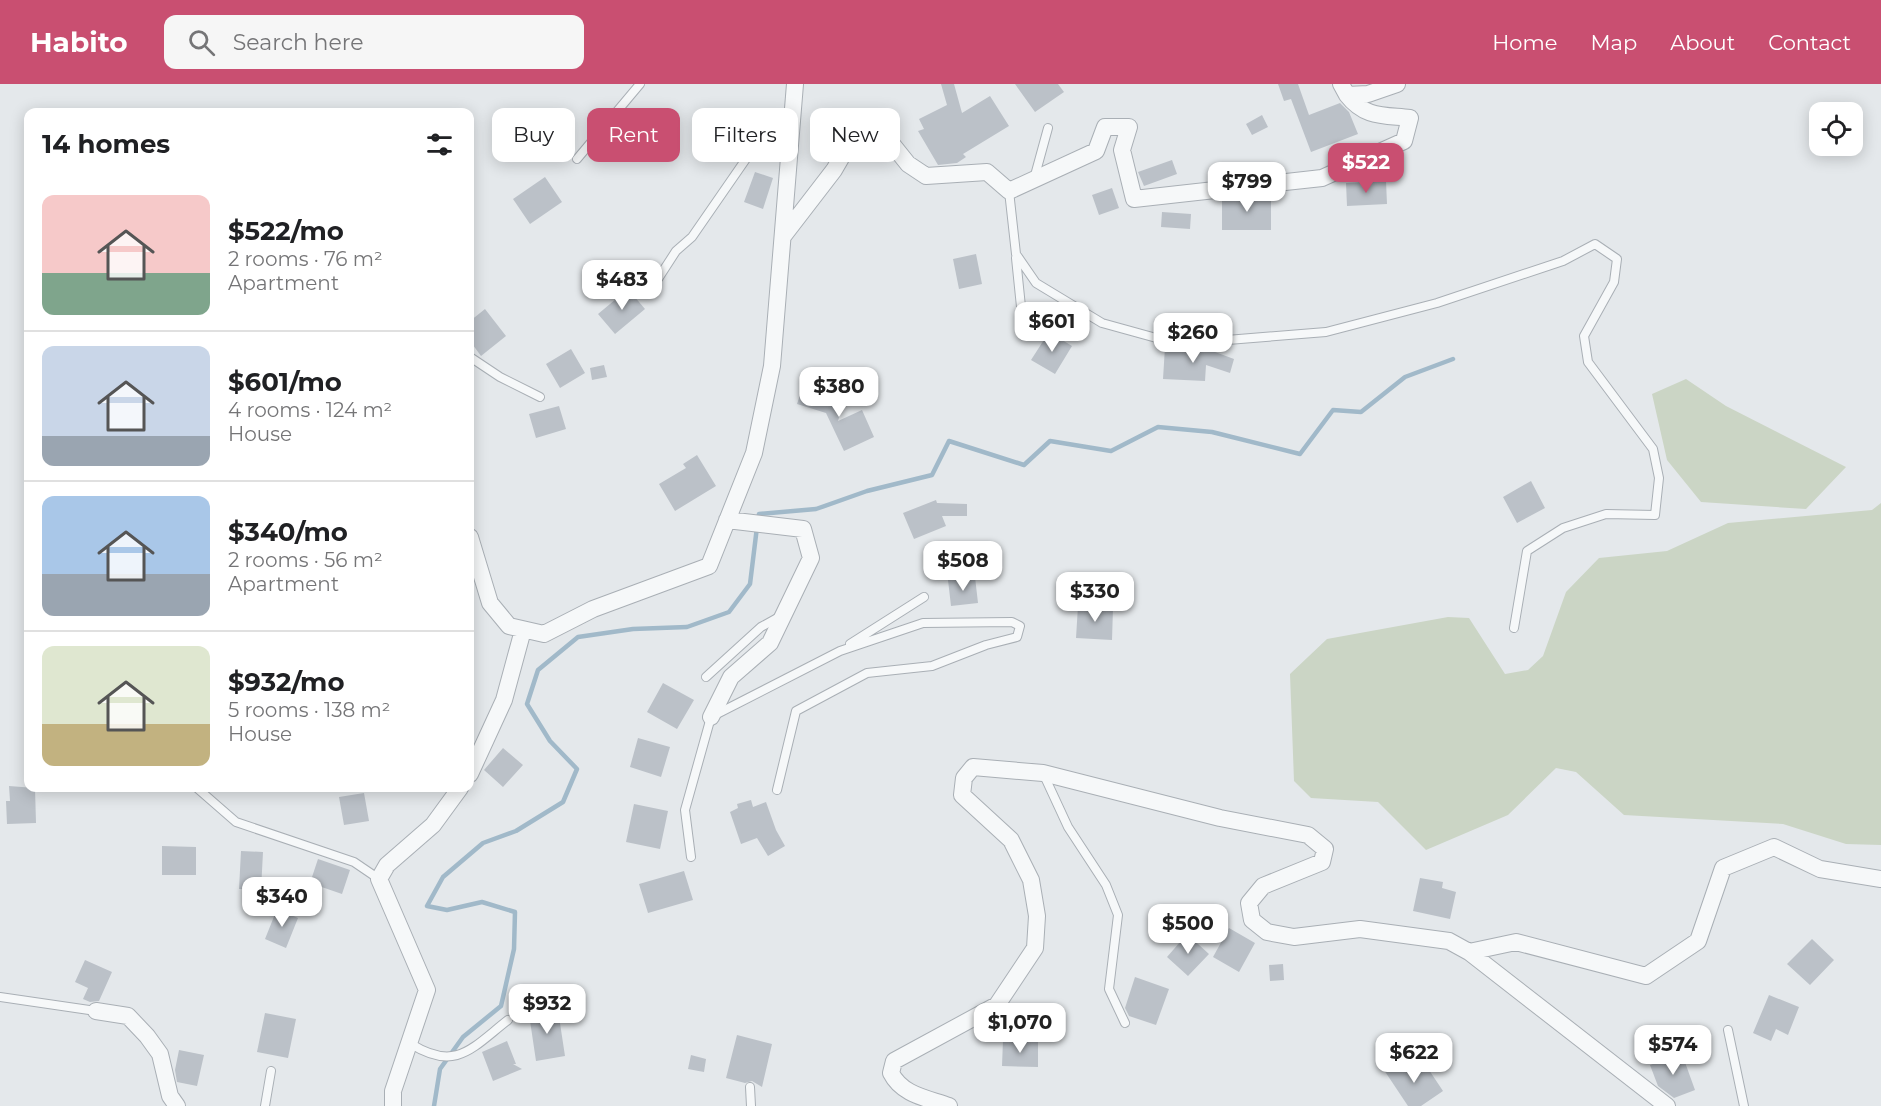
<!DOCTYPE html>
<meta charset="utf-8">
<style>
:root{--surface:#fff;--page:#f6f6f6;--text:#202124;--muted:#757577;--line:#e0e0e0;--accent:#c94f71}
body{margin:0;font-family:Montserrat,sans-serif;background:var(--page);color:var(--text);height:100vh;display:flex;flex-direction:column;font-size:22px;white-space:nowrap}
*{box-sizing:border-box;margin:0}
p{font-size:20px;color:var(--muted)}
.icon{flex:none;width:33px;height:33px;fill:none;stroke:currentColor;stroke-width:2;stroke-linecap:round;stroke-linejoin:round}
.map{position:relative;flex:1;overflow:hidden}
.details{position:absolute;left:24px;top:24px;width:450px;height:684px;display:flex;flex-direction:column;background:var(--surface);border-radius:12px;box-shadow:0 3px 15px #0003}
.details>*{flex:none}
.top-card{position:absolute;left:492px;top:24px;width:570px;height:54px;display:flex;gap:12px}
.fabs{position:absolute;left:1809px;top:18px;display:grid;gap:12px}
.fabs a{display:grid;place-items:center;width:54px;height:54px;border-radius:12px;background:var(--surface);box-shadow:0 3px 15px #0003;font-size:30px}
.price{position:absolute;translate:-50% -51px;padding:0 14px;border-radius:12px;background:#fff;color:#222;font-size:20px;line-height:39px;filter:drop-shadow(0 2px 3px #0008)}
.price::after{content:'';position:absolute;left:50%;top:36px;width:18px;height:14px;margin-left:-9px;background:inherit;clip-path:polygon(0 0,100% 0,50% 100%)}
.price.selected{background:var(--accent);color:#fff}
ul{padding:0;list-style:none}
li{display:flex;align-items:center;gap:18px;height:150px;padding:0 18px}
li+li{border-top:2px solid var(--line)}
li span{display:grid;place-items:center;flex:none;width:168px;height:120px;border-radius:12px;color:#555}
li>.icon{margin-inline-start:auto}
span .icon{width:72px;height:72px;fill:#fffc;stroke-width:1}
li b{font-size:26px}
h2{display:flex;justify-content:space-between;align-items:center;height:72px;padding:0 18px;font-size:26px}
.pill{padding:0 21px;border-radius:12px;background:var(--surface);box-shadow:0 3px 15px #0003;font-size:21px;line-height:54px}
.pill.selected{background:var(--accent);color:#fff}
header{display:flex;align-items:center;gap:36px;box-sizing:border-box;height:84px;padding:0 30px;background:var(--accent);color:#fff}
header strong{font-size:28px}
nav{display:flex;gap:33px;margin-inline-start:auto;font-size:21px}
.search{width:420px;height:54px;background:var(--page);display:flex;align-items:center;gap:15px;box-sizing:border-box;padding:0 21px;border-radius:12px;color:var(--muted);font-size:22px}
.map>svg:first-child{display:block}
</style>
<header>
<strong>Habito</strong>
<div class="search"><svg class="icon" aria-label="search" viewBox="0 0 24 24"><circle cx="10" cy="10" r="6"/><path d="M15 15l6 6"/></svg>Search here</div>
<nav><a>Home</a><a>Map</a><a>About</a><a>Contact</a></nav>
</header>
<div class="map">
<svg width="1881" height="1022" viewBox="0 0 1881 1022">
<rect width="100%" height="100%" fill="#e4e8eb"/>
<path fill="#cbd5c5" d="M 1686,295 L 1726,322 L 1846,383 L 1806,425 L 1701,418 L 1667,376 L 1652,310 Z
M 1881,419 L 1881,761 L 1846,760 L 1783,740 L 1624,731 L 1576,688 L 1556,684 L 1508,731 L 1426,766 L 1378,718 L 1311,714 L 1294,697 L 1290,590 L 1327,555 L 1448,533 L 1469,534 L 1505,590 L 1528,586 L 1543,572 L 1566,508 L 1599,474 L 1667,467 L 1728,439 L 1872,426 Z"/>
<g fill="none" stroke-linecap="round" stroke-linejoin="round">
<path stroke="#a1b9c9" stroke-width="4.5" d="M 758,435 L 759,430 L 816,425 L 867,407 L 932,391 L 949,357 L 1024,381 L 1050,357 L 1111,367 L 1158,343 L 1212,348 L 1300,370 L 1333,326 L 1361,328 L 1405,293 L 1453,275
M 434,1022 L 440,985 L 463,953 L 501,922 L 514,865 L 515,828 L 482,818 L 447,826 L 427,822 L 443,793 L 483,759 L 516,747 L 563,718 L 577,685 L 550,657 L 527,620 L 538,586 L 578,553 L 633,545 L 687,543 L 729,528 L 750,500 L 757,443"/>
</g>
<path fill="#bbc1c8" d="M 941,0 L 954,0 L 962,29 L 990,12 L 1009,42 L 963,70 L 966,73 L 957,79 L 938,81 L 918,47 L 924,45 L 919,35 L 947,21 Z
M 1015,0 L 1058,0 L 1064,8 L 1035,28 Z
M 1278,0 L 1298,0 L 1309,31 L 1340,19 L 1349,28 L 1358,50 L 1311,68 L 1291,15 L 1284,17 Z
M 1262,31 L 1268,43 L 1252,51 L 1246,40 Z
M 1172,76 L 1177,90 L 1144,102 L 1138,88 Z
M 755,88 L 773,94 L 763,125 L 744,118 Z
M 545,93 L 562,118 L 530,140 L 513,115 Z
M 1386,97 L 1387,120 L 1347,122 L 1346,99 Z
M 1112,104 L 1119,124 L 1099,131 L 1092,111 Z
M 1271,110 L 1271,146 L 1222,146 L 1222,116 Z
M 1162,128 L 1191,130 L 1190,145 L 1161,143 Z
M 976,170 L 982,200 L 959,205 L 953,175 Z
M 628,205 L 645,225 L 615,250 L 598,230 Z
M 485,225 L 506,252 L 481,272 L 470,257 L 470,237 Z
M 1049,248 L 1072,262 L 1055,290 L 1031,276 Z
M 1165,263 L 1178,266 L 1207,265 L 1234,275 L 1230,289 L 1206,281 L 1205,297 L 1163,295 Z
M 571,265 L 585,289 L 560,304 L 546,280 Z
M 604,281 L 607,293 L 592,296 L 590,284 Z
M 819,304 L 846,312 L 838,337 L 862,326 L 874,353 L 844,367 L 826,329 L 797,320 L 801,308 L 817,313 Z
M 559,322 L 566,345 L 536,354 L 529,330 Z
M 697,371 L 716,402 L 675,427 L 659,400 L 686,384 L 683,380 Z
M 1531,397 L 1545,424 L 1517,439 L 1503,413 Z
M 936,416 L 937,419 L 967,420 L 967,432 L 942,432 L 946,442 L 914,455 L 903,429 Z
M 975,493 L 978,519 L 951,522 L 948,496 Z
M 1078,522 L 1113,524 L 1112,556 L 1076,554 Z
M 663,599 L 694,616 L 677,645 L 647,628 Z
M 638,654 L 670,663 L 661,693 L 630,683 Z
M 503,664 L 523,681 L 503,703 L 484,686 Z
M 9,702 L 35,704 L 36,739 L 7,740 L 6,717 L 10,717 Z
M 364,709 L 369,737 L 344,741 L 339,713 Z
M 751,716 L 753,723 L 766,718 L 776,746 L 785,762 L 768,772 L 757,754 L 741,760 L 730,728 L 738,724 L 737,720 Z
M 634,720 L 668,727 L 660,765 L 626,758 Z
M 162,762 L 196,763 L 196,791 L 162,791 Z
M 241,767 L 263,768 L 261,806 L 239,805 Z
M 318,775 L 350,786 L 342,810 L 310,799 Z
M 684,787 L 693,816 L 648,829 L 639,800 Z
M 1420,794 L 1443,798 L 1442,804 L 1456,808 L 1450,835 L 1413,827 Z
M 277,825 L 298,834 L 286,864 L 265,855 Z
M 1229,844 L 1255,859 L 1239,888 L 1213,873 Z
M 1187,850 L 1209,870 L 1188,892 L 1167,873 Z
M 1812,855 L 1834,876 L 1810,901 L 1787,880 Z
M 85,876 L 112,888 L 99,917 L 90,918 L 83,915 L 88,904 L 75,898 Z
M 1283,880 L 1284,896 L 1270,897 L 1269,881 Z
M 1135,893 L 1169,905 L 1156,941 L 1129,932 L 1125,924 Z
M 1769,911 L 1799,923 L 1788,951 L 1776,945 L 1771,957 L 1753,949 Z
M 558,926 L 565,972 L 536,977 L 529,930 Z
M 265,929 L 296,935 L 288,974 L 257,968 Z
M 737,951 L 772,960 L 762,1003 L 752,997 L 745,999 L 726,994 Z
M 1003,956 L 1038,957 L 1038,983 L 1002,982 Z
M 507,957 L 516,980 L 513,980 L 522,985 L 493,997 L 482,968 Z
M 179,966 L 204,971 L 197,1002 L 177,998 L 175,986 Z
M 1682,970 L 1695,1006 L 1674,1014 L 1658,1002 L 1650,981 Z
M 691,971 L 706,975 L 704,988 L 688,985 Z
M 1402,975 L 1412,992 L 1427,983 L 1443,1007 L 1421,1022 L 1408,1022 L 1384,986 Z"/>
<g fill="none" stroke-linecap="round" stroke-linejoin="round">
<defs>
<path id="service" d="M 577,75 L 640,0
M 1034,95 L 1048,44
M 1009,107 L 1016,170 L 1036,199 L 1102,239 L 1178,260 L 1326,248 L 1437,219 L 1563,177 L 1595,160 L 1617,175 L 1614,198 L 1584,252 L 1588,278 L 1653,365 L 1659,394 L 1655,431 L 1606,430 L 1563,444 L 1527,467 L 1514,544
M 1016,174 L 1024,252
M 654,201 L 676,167 L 692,153 L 757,59 L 793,43
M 470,273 L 500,293 L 540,313
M 850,560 L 924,513
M 706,593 L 761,543 L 781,532
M 1043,689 L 1068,743 L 1106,801 L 1118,831 L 1109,905 L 1125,939
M 197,704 L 236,738 L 354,778 L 379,795
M 691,773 L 685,726 L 711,633 L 840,567 L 923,539 L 1012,538 L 1020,542 L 1017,553 L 986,561 L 932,582 L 867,589 L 796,627 L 777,706
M 0,913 L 96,927
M 1728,946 L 1744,1022
M 411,960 C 456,988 472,964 508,936
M 750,1003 L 751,1022
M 265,1022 L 271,987"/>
<path id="minor" d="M 1341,0 L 1347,11 L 1368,10 L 1397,0
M 784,151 L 834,86 L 859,43 L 872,35 L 908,80 L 926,92 L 987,88 L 1009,107 L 1096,67 L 1105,43 L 1129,43 L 1122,66 L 1134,115 L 1322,94 L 1404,57 L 1410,34 C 1383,31 1365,34 1347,11
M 470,453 L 490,519 L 509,542 L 544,550 L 593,525 L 709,482 L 754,369 L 772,282 L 795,0
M 711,633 L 731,593 L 770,559 L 811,474 L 803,445 L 727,436
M 470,690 L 504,616 L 523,546
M 1469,868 L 1516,858 L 1646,892 L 1698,857 L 1723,784 L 1774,763 L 1820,785 L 1881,795
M 96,927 L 128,932 L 147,952 L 160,970 L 170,1012 L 177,1022
M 393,1022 L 393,1007 L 427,906 L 379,795 L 387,781 L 433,741 L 460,704
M 949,1022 C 927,1014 902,1011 891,989 L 894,977 L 997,921 L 1035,864 L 1037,832 L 1031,796 L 1011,756 L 962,711 L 964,694 L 973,683 L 1043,689 L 1220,734 L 1308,751 L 1325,765 L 1322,778 L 1263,802 L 1249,819 L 1252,836 L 1267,848 L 1294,853 L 1360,845 L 1449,857 L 1469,868 L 1667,1022"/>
</defs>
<use href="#service" stroke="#a9afb5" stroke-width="10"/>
<use href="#minor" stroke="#a9afb5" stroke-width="18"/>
<use href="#service" stroke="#f6f8f9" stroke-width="8"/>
<use href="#minor" stroke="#f6f8f9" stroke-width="16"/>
</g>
</svg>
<div class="fabs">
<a><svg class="icon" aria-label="locate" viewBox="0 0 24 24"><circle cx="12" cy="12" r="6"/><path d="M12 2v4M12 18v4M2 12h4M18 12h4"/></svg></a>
</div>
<b class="price selected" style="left:1366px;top:110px">$522</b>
<b class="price" style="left:1247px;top:129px">$799</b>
<b class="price" style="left:622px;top:227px">$483</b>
<b class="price" style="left:1052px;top:269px">$601</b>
<b class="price" style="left:1193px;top:280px">$260</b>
<b class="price" style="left:839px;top:334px">$380</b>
<b class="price" style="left:963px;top:508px">$508</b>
<b class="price" style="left:1095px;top:539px">$330</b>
<b class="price" style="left:282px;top:844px">$340</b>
<b class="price" style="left:1188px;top:871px">$500</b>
<b class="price" style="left:547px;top:951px">$932</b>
<b class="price" style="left:1020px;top:970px">$1,070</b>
<b class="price" style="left:1673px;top:992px">$574</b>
<b class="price" style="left:1414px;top:1000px">$622</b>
<div class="top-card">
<a class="pill">Buy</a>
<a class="pill selected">Rent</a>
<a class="pill">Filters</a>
<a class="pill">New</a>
</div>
<section class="details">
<h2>14 homes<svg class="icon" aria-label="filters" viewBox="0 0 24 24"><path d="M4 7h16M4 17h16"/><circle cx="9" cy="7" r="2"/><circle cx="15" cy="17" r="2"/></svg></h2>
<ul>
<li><span style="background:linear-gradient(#f6c9c9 65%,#7fa58c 0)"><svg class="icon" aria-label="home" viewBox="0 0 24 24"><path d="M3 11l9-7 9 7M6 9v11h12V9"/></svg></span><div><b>$522/mo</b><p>2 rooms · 76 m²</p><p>Apartment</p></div></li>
<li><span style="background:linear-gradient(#c9d6e8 75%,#9aa5b1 0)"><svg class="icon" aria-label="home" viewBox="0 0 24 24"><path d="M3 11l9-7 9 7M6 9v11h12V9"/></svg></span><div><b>$601/mo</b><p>4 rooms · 124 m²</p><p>House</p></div></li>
<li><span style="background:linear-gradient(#a9c7e8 65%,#9aa5b1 0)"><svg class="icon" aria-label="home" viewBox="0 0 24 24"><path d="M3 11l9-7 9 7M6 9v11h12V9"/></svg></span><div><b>$340/mo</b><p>2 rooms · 56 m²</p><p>Apartment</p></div></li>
<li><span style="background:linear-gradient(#dfe7d0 65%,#c2b280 0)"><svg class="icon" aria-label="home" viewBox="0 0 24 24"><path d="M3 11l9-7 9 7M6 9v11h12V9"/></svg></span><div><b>$932/mo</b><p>5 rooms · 138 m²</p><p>House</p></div></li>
</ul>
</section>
</div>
